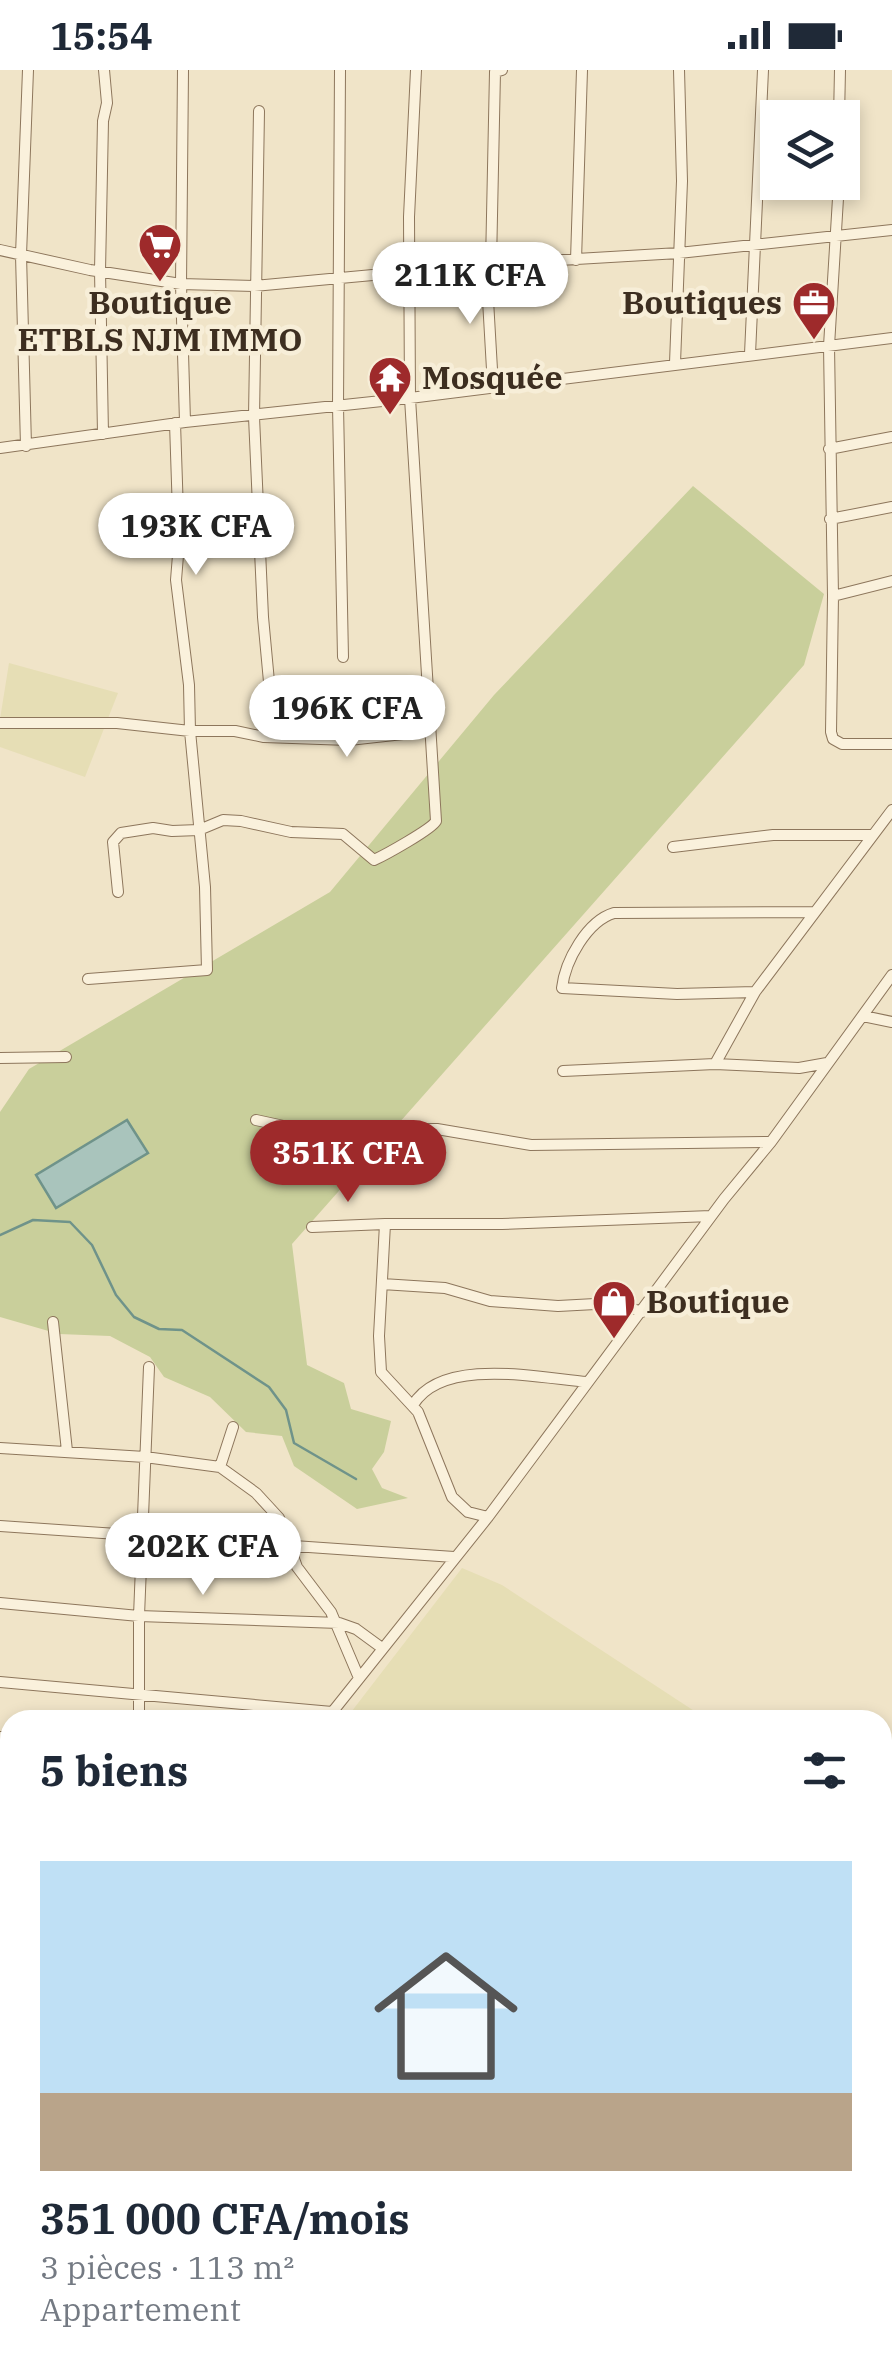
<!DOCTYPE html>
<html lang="fr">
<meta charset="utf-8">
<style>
:root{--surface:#fff;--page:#f6f6f7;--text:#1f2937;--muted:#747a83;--line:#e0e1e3;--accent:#9e2a2b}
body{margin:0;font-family:"IBM Plex Serif",serif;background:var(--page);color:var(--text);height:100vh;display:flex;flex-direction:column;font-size:38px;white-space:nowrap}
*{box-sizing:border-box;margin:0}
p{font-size:32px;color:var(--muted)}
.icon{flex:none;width:55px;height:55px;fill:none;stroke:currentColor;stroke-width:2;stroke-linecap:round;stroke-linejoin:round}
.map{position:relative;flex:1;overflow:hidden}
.panel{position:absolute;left:0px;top:1640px;width:892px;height:670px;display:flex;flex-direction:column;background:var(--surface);border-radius:30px 30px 0 0;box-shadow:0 5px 15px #0003}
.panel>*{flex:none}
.tools{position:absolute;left:760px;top:30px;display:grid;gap:20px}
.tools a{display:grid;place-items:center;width:100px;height:100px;border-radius:0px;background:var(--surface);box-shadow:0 5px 15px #0003;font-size:50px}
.price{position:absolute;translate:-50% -85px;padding:0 22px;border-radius:35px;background:#fff;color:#222;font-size:32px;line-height:65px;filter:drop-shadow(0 2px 5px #0008)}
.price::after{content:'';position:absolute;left:50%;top:60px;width:30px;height:22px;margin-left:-15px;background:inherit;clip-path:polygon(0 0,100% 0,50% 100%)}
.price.selected{background:var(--accent);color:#fff}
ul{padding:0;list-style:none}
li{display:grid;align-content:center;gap:20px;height:530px;padding:0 40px}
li+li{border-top:2px solid var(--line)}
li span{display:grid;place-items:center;height:310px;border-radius:0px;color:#555}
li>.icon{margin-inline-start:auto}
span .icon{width:180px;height:180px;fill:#fffc;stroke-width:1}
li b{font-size:42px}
h2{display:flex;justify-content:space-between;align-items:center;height:120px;padding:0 40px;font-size:42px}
.status{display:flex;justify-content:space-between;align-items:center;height:70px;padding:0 50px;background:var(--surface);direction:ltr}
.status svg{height:28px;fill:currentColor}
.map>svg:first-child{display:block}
</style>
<div class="status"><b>15:54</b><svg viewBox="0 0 49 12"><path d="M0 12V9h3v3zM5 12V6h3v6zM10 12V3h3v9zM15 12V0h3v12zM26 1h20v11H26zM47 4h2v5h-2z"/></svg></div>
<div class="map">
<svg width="892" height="2310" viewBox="0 0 892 2310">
<rect width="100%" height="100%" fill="#f0e4c8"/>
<path fill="#e6deb5" d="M 9,593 L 118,623 L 85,707 L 0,677 L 0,649 Z
M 462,1498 L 502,1515 L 708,1650 L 345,1650 Z"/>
<path fill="#c9cf9b" d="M 693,416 L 824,524 L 804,595 L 292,1174 L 307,1295 L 344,1313 L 351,1339 L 391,1351 L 384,1382 L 372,1399 L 382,1418 L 408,1428 L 357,1439 L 294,1396 L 282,1366 L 246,1362 L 210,1327 L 164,1307 L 150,1287 L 110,1266 L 59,1264 L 0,1247 L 0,1042 L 29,999 L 330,822 L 494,625 Z"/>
<path fill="#a9c4bc" stroke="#6f938a" stroke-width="2.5" d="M 127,1050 L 148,1083 L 56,1138 L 36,1105 Z"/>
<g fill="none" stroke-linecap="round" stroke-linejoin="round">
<path stroke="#6f938a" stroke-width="2.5" d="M 0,1165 L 33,1150 L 70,1152 L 92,1175 L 116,1225 L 134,1247 L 159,1259 L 182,1260 L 269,1317 L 286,1340 L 294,1373 L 356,1409"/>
<path stroke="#968974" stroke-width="58" d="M 337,2310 L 345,2300"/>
<defs>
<path id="minor" d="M 183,0 L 181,214 L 185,352
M 340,0 L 338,336 L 343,587
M 259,41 L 254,347 L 263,547 L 272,644 L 264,667
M 839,48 L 840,0
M 839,112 L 829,276 L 833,526 L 831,662 L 833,669 L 842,674 L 892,674
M 0,180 L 90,200 L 181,214 L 254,216 L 491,194 L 679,183 L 892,160
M 576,190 L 582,0
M 491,194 L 495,2 L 502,0
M 486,195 L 493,317
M 750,284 L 763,0
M 675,293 L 682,111 L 679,0
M 103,364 L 100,201 L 103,51 L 107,33 L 104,0
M 26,376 L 21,185 L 28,0
M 0,378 L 185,352 L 410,328 L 892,268
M 829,379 L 892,367
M 830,449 L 892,437
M 833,526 L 892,511
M 0,653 L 117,653 L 190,661 L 235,661 L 264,667 L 349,670 L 430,661
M 673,777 L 773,765 L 873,765
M 118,822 L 113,772 L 121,763 L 153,758 L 172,761 L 199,760 L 223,750 L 241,751 L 291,762 L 343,764 L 374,790 C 385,785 432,759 436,751 L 410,328 L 409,147 L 416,0
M 88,909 L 207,900 L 205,817 L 190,661 L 189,615 L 176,510 L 179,473 L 175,353
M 755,922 L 677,924 L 562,918 C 565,891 587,851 614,843 L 815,842
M 863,946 L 892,952
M 0,988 L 66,987
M 715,994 L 755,922 L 892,740
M 563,1001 L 715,994 L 799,998 L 827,993
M 256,1050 L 302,1060 L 437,1059 L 531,1075 L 771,1072
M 312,1157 L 385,1154
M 382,1214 L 445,1218 L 490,1231 L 558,1236 L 614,1233 L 642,1242
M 53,1252 L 67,1381
M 413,1335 C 442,1286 540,1308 587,1312
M 0,1378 L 145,1387 L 220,1397 L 256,1423 L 279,1448 L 297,1497 L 331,1542 L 359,1608
M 220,1397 L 233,1357
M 488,1447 L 468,1442 L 452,1427 L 418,1342 L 381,1302 L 379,1266 L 385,1154 L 502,1154 L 711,1146
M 0,1456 L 454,1487
M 0,1533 L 139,1546 L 339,1553 L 356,1559 L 382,1578
M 0,1612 L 332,1642
M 139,1650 L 139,1546 L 149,1297
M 326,1650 L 488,1447 L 724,1129 L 771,1072 L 892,905
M 0,1667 L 10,1668
M 0,1731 L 10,1732
M 882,1859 L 892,1868
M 0,1925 L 10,1912
M 882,1975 L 892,1973
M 0,2081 L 10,2067
M 882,2104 L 892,2085
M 882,2127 L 892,2127
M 882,2250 L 892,2256
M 811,2300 L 828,2310
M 686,2310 L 691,2300
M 796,2310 L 800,2300
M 885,2310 L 892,2290"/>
</defs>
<use href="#minor" stroke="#8d765c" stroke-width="12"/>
<use href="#minor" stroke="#faf1dc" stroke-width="10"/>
</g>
<defs>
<symbol id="supermarket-pin" viewBox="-11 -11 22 30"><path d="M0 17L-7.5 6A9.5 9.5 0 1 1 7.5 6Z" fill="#9e2a2b" stroke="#f7eed8"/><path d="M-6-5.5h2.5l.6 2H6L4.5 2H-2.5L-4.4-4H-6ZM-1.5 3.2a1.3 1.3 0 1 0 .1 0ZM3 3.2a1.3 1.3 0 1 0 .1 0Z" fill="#fff"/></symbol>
<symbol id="office-pin" viewBox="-11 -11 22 30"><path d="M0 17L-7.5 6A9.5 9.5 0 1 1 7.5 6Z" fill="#9e2a2b" stroke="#f7eed8"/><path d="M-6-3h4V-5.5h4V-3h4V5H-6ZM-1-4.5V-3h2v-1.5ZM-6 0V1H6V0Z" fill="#fff"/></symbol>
<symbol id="temple-pin" viewBox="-11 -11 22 30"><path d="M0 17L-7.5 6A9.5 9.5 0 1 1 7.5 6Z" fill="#9e2a2b" stroke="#f7eed8"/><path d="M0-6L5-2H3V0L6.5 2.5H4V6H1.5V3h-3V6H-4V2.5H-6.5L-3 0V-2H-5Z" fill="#fff"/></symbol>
<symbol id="shop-pin" viewBox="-11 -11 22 30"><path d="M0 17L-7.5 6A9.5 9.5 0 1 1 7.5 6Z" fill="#9e2a2b" stroke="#f7eed8"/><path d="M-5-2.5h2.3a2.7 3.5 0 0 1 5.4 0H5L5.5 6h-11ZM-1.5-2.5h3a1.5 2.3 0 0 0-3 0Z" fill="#fff"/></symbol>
</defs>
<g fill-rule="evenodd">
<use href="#supermarket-pin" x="135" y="150" width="50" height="68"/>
<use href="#office-pin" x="789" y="208" width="50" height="68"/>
<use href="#temple-pin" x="365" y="283" width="50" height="68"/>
<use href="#shop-pin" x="589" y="1207" width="50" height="68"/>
</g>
<g text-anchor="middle" stroke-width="9" stroke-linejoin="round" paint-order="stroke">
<g font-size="32" font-weight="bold" fill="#3d2e20" stroke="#f7eed8" text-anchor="start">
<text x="160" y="244" text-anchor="middle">Boutique<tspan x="160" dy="37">ETBLS NJM IMMO</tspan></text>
<text x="782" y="244" text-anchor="end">Boutiques</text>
<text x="422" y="319">Mosquée</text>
<text x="646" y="1243">Boutique</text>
</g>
</g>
</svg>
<div class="tools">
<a><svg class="icon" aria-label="layers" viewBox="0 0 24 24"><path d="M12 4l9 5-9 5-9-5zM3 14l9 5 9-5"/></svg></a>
</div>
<b class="price" style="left:470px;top:257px">211K CFA</b>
<b class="price" style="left:196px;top:508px">193K CFA</b>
<b class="price" style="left:347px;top:690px">196K CFA</b>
<b class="price selected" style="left:348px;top:1135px">351K CFA</b>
<b class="price" style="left:203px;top:1528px">202K CFA</b>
<section class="panel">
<h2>5 biens<svg class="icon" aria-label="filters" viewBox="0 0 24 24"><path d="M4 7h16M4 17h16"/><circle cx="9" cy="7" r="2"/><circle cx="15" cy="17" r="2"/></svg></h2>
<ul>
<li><span style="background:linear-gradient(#bfe0f5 75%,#b9a48a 0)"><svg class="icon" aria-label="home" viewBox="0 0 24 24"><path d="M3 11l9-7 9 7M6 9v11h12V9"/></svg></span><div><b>351 000 CFA/mois</b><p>3 pièces · 113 m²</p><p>Appartement</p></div></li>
</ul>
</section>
</div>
